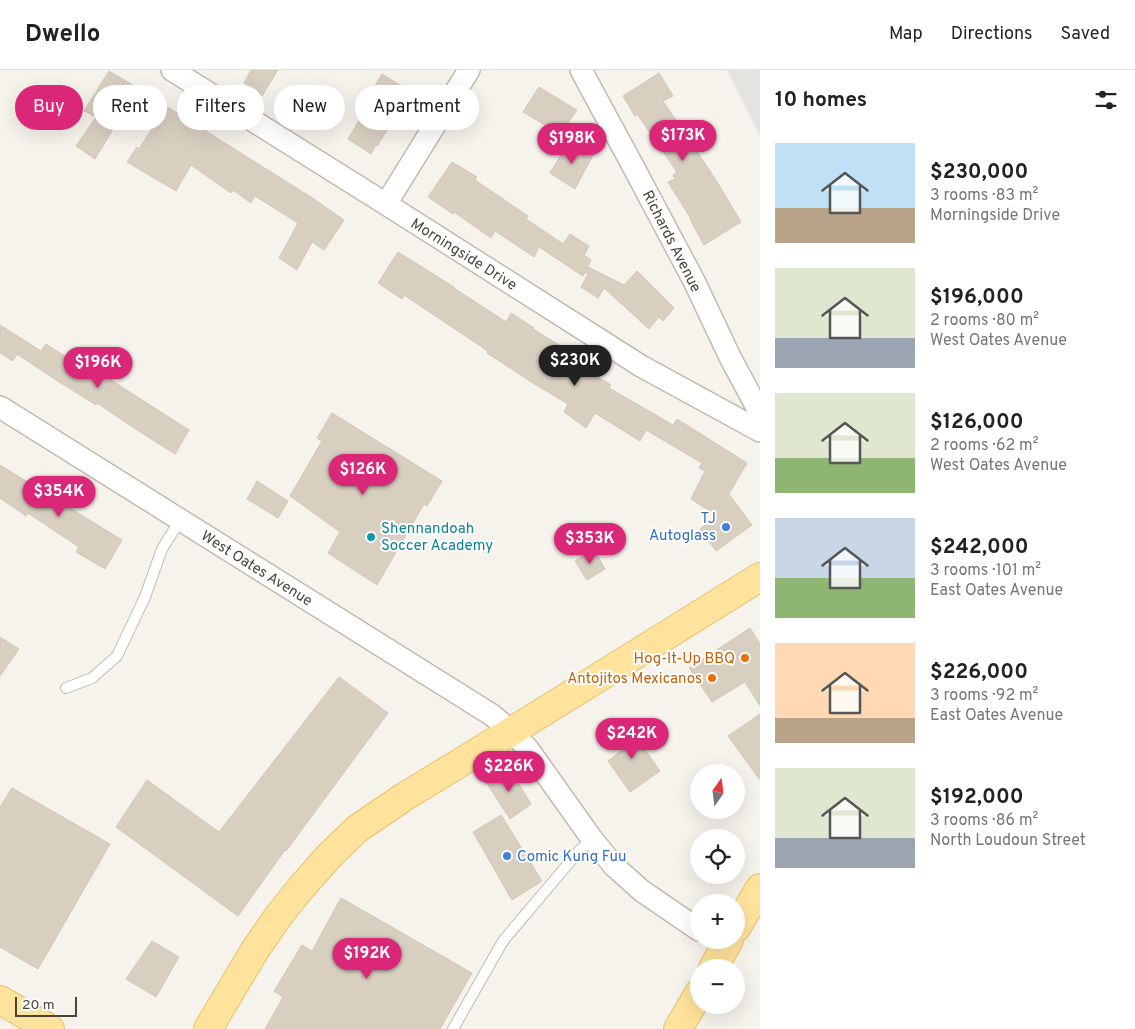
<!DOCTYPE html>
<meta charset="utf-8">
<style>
:root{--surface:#fff;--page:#f2f2f2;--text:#222;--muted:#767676;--line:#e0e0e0;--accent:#db2777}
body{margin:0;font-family:Overpass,sans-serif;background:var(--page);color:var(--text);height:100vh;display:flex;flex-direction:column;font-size:19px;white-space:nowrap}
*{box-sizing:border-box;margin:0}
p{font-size:16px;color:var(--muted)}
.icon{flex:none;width:28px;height:28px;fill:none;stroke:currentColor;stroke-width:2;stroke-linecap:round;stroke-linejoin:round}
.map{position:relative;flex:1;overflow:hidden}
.side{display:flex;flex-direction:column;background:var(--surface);width:375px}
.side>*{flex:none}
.guide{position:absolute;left:15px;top:15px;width:475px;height:45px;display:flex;gap:10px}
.needle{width:32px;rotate:14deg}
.fabs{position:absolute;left:690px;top:694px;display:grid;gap:10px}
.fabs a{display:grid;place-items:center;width:55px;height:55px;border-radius:50%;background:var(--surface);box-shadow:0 5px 20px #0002;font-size:25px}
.scale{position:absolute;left:15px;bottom:12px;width:62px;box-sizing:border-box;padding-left:5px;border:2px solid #4b4439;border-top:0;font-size:14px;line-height:18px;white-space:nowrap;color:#4b4439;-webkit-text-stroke:4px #fff;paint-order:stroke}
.price{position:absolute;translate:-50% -42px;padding:0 11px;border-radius:18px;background:var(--accent);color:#fff;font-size:16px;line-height:32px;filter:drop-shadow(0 1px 2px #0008)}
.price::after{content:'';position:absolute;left:50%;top:30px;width:15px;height:11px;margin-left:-8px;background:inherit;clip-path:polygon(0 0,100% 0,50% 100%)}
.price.selected{background:#222;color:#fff}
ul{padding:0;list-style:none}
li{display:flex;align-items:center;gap:15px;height:125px;padding:0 15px}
li span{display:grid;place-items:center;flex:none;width:140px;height:100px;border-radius:0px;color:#555}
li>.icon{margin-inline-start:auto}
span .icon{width:60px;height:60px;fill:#fffc;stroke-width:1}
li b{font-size:21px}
h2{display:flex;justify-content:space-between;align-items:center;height:60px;padding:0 15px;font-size:21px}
.tag{padding:0 18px;border-radius:22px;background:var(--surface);box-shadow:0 5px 20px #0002;font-size:18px;line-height:45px}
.tag.selected{background:var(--accent);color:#fff}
header{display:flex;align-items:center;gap:30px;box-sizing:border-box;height:70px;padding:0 25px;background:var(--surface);border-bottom:1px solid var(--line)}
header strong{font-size:24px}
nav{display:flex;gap:28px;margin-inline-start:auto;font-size:18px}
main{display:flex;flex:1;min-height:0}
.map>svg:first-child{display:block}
</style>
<header>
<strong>Dwello</strong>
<nav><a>Map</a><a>Directions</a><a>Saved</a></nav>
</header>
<main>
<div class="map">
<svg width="760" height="959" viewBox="0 0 760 959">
<rect width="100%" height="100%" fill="#f6f3ec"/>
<path fill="#e5e3e0" d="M 727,0 L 760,0 L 760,66 Z"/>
<path fill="#d8cfc1" stroke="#d3c7b4" d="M 251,0 L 278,0 L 262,26 L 244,13 Z
M 109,1 L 138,18 L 95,89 L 76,76 L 96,47 L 84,41 Z
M 659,3 L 673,26 L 663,31 L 716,110 L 741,152 L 704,175 L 690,149 L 691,149 L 668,112 L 675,109 L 673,105 L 677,102 L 637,44 L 635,46 L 623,26 Z
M 382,4 L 411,22 L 377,76 L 376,75 L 371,84 L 348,69 L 370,32 L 366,30 Z
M 539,17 L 577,40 L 560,64 L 523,42 Z
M 166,36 L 314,129 L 344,150 L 324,180 L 312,172 L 297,200 L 279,188 L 298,153 L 255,126 L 251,133 L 233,120 L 231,123 L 191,95 L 176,121 L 127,92 L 137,77 L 139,79 Z
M 569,72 L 593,85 L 575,119 L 550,103 Z
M 452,92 L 477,107 L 475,110 L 528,146 L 526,149 L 563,174 L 570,164 L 589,176 L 584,185 L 591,190 L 586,200 L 588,197 L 624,215 L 637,201 L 674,238 L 663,251 L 659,247 L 649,259 L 604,218 L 598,228 L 581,217 L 588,204 L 585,202 L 583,206 L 539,177 L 534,187 L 495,161 L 491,168 L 454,142 L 453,144 L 428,127 Z
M 398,182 L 454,217 L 454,218 L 506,252 L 511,243 L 534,258 L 533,259 L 577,286 L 573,292 L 611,315 L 609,318 L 673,355 L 677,349 L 747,393 L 729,424 L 752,455 L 716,481 L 700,459 L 717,446 L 691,429 L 705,401 L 699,398 L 702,393 L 646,360 L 640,371 L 595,343 L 586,358 L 564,342 L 568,334 L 533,313 L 487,283 L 488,281 L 404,225 L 402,229 L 378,213 Z
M 0,255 L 41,281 L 46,274 L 86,300 L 97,280 L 112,289 L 103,305 L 189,360 L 175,384 L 134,358 L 97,333 L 96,335 L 56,310 L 17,284 L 13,291 L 0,283 Z
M 332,343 L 442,411 L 427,436 L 424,434 L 377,515 L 328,483 L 340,462 L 290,426 L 322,371 L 317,368 Z
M 0,395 L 122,470 L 105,499 L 76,482 L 79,477 L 28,443 L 26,446 L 0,428 Z
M 257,411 L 288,431 L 278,448 L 247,429 Z
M 594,479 L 605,499 L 587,510 L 575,491 Z
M 750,558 L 760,574 L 760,636 L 745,612 L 712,632 L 689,598 Z
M 0,567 L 19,579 L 0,606 Z
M 339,607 L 388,643 L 286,781 L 285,780 L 238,846 L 116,757 L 147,710 L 219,762 Z
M 760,644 L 760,710 L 728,666 Z
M 628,655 L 660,701 L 630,722 L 608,691 L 623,679 L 613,665 Z
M 509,698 L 531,734 L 510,749 L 486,712 Z
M 12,718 L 110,774 L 38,899 L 0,877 L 0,737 Z
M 501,745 L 542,811 L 512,830 L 473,762 Z
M 341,828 L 472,903 L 440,959 L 265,959 L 283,927 L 274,921 L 302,875 L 312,881 Z
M 152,871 L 179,887 L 156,927 L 126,909 Z"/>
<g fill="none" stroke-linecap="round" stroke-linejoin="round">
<defs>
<path id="lane" d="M 66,618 L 92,608 L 117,586 L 145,527 L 162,479 L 180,450
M 453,959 L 503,871 L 579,781 L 592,769"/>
<path id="street" d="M 172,0 L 386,134 L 641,296 L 760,361
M 581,0 L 634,98 L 694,211 L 731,289 L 760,343
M 386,134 L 469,0
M 0,337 L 492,645 L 512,662 L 528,679 L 592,769 L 614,796 L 642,821 L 699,860"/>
<path id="primary" d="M 736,858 L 760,818
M 713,898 L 729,870
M 0,930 L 50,959
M 208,959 L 255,880 L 277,848 L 300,819 L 330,785 L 357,759 L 404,727 L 535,647 L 760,507
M 678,959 L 699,923"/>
</defs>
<use href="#lane" stroke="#c2bbae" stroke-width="12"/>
<use href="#street" stroke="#c2bbae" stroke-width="24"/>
<use href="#primary" stroke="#e6c16a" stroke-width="30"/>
<use href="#lane" stroke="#fff" stroke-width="10"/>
<use href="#street" stroke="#fff" stroke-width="21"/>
<use href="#primary" stroke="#ffe39c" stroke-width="28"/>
</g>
<g fill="#3f7fe0" stroke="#fff" stroke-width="2">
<circle cx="726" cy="457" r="5"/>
<circle cx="507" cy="786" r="5"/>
</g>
<circle fill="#0f9aa8" stroke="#fff" stroke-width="2" cx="371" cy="467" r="5"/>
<g fill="#e8710a" stroke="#fff" stroke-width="2">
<circle cx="745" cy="588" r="5"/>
<circle cx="712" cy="608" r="5"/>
</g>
<g text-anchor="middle" stroke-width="4" stroke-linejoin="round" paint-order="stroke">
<g font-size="15" fill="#4b4439" stroke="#fff">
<text transform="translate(672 171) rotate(63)" y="5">Richards Avenue</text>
<text transform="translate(464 184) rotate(32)" y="5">Morningside Drive</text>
<text transform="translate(257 498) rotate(32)" y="5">West Oates Avenue</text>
</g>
<g font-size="15" fill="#366cbe" stroke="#fff" text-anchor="end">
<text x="716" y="453">TJ<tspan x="716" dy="17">Autoglass</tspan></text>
<text x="517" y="791" text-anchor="start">Comic Kung Fuu</text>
</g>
<g font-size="15" fill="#0d838f" stroke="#fff" text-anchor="start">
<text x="381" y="463">Shennandoah<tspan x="381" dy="17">Soccer Academy</tspan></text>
</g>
<g font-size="15" fill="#c56008" stroke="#fff" text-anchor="end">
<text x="735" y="593">Hog-It-Up BBQ</text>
<text x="702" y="613">Antojitos Mexicanos</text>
</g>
</g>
</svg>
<div class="fabs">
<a><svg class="needle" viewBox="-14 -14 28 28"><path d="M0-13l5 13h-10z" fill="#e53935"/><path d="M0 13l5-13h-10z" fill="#767676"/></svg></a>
<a><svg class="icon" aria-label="locate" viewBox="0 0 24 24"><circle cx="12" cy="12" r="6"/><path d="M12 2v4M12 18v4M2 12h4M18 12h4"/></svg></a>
<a>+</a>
<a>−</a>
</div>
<div class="scale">20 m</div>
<b class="price" style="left:683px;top:92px">$173K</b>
<b class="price" style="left:572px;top:95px">$198K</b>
<b class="price selected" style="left:575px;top:317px">$230K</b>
<b class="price" style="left:98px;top:319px">$196K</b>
<b class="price" style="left:363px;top:426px">$126K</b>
<b class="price" style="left:59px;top:448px">$354K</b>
<b class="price" style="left:590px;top:495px">$353K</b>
<b class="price" style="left:632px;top:690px">$242K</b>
<b class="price" style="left:509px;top:723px">$226K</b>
<b class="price" style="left:367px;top:910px">$192K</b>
<div class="guide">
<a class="tag selected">Buy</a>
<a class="tag">Rent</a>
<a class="tag">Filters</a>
<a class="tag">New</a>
<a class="tag">Apartment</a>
</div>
</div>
<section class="side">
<h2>10 homes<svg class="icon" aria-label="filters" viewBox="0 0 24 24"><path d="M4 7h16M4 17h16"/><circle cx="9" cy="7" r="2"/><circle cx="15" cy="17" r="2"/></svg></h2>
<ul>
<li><span style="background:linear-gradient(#bfe0f5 65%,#b9a48a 0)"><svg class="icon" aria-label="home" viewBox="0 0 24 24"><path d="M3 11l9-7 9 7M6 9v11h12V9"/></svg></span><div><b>$230,000</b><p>3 rooms · 83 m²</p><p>Morningside Drive</p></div></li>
<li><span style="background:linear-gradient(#dfe7d0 70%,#9aa5b1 0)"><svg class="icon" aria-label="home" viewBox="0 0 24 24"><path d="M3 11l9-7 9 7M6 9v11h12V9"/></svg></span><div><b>$196,000</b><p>2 rooms · 80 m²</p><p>West Oates Avenue</p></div></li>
<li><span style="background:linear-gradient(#dfe7d0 65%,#8fb573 0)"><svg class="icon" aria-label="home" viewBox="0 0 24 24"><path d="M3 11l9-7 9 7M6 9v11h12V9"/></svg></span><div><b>$126,000</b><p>2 rooms · 62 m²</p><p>West Oates Avenue</p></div></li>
<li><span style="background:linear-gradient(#c9d6e8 60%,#8fb573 0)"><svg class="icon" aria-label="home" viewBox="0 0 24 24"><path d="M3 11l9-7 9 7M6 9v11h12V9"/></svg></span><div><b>$242,000</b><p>3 rooms · 101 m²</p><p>East Oates Avenue</p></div></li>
<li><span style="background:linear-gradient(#ffd9b3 75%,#b9a48a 0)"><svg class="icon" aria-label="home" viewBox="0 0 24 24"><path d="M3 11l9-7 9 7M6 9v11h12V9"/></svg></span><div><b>$226,000</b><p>3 rooms · 92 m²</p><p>East Oates Avenue</p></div></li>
<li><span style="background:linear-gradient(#dfe7d0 70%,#9aa5b1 0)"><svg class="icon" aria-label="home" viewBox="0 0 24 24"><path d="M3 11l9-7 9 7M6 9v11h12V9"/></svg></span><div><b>$192,000</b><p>3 rooms · 86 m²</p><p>North Loudoun Street</p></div></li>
</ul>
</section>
</main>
